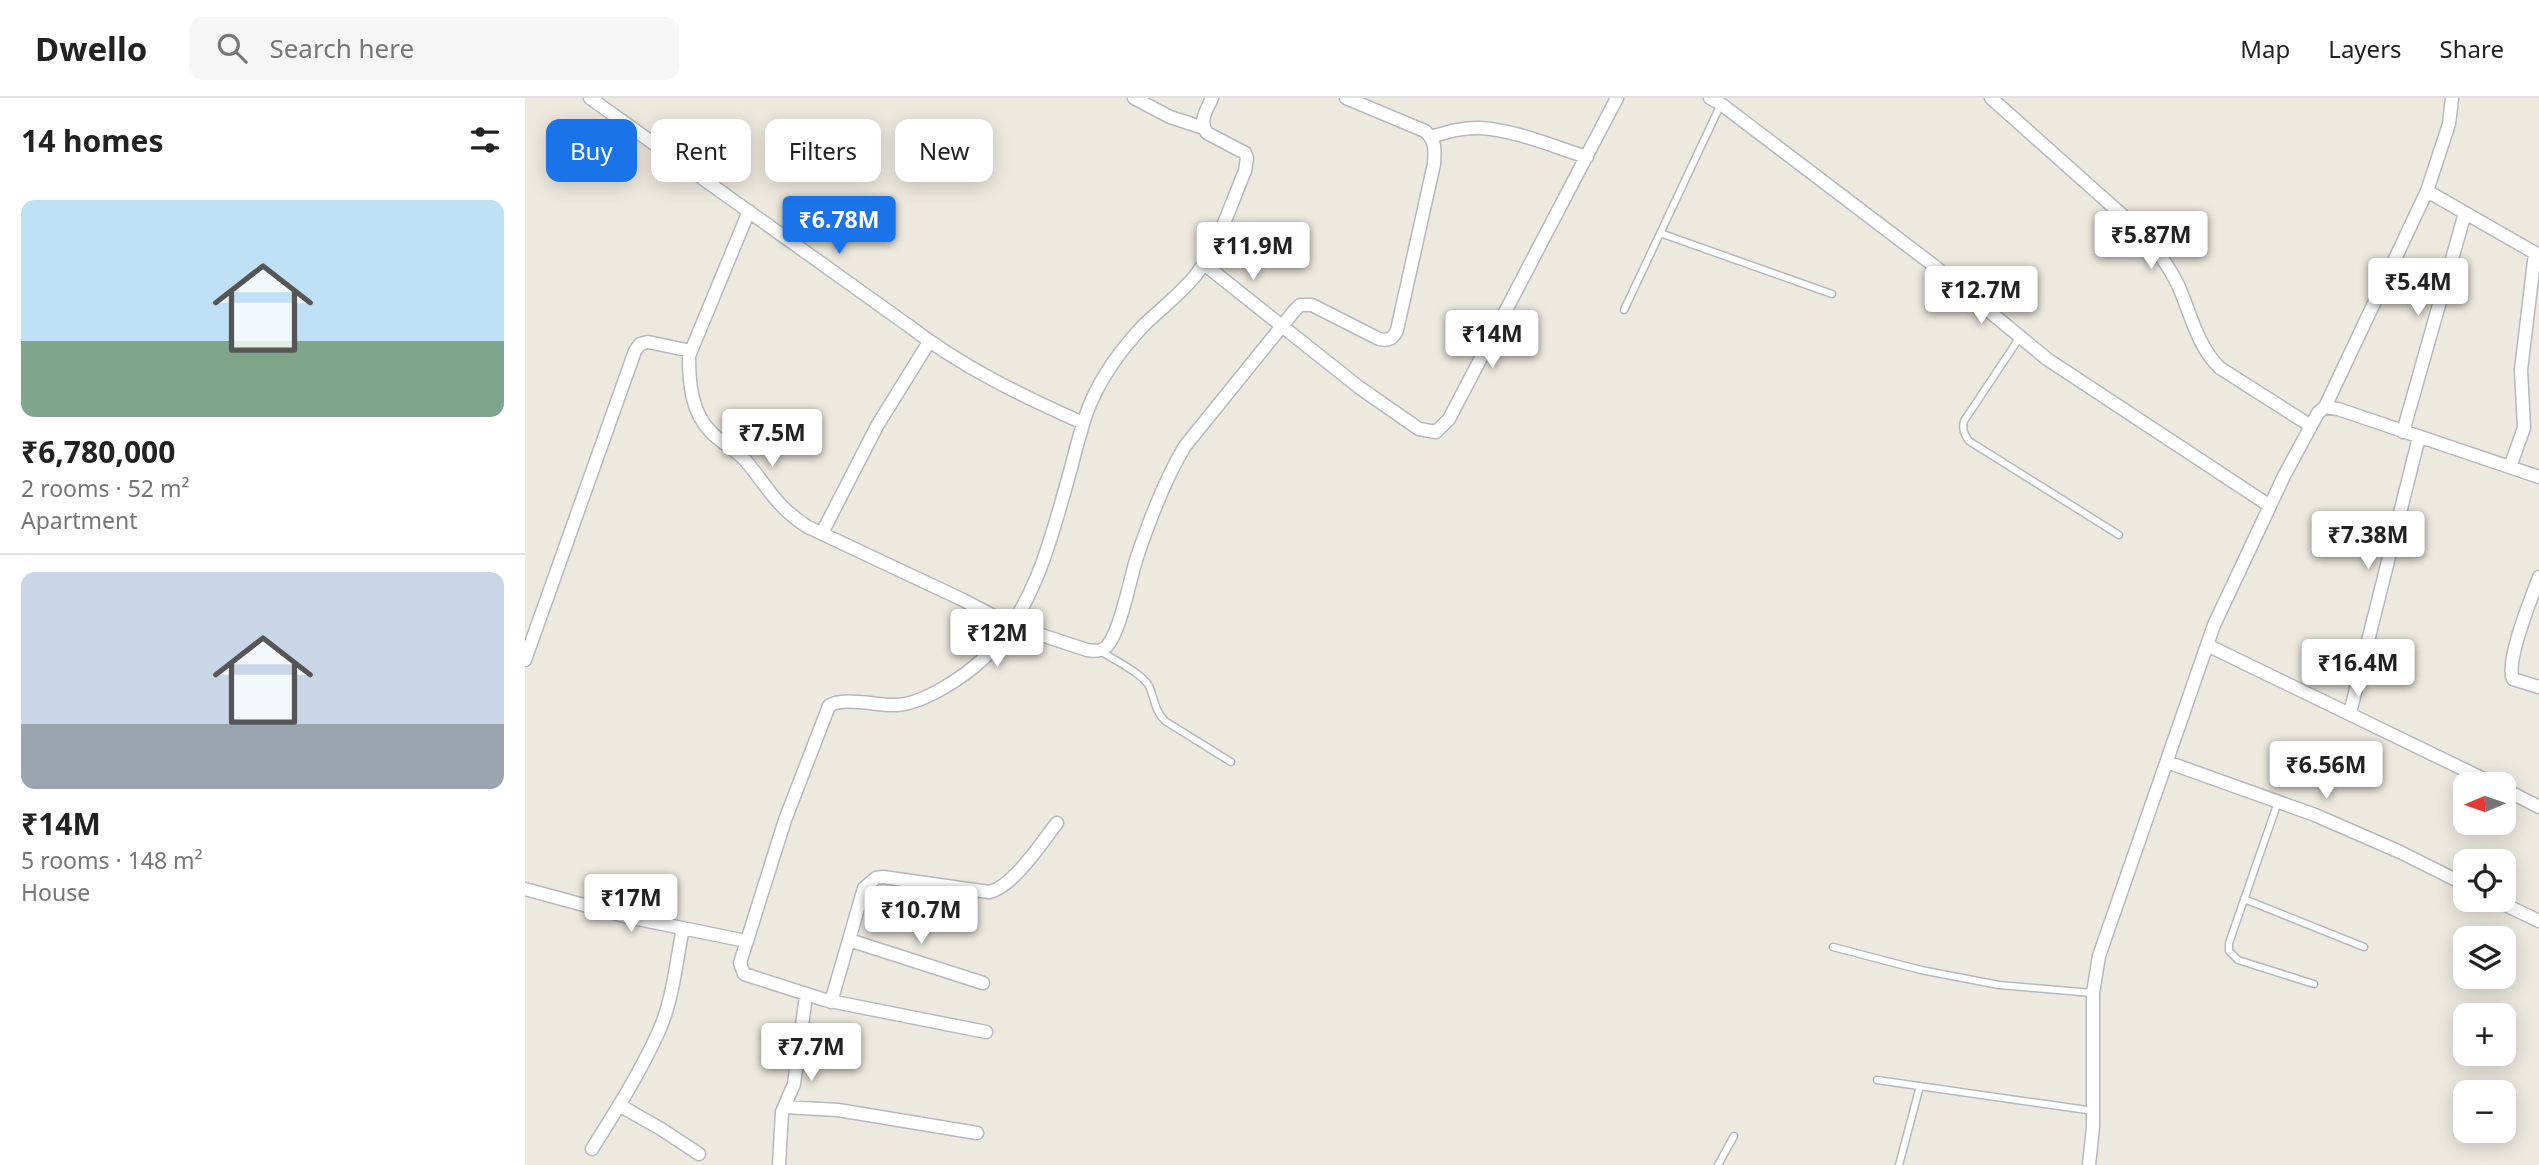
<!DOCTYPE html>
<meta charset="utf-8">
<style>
:root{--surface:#fff;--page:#f6f6f6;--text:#222;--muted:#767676;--line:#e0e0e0;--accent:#1a73e8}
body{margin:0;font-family:"Noto Sans",sans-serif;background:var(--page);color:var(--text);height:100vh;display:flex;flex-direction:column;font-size:26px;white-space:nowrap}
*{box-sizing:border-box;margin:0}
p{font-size:23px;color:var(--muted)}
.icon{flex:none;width:38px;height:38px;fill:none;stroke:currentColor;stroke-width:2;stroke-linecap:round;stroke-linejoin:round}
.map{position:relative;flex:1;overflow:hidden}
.sheet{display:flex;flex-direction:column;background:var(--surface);width:525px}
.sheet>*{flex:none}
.banner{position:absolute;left:21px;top:21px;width:665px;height:63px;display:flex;gap:14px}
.needle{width:46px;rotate:268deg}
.tools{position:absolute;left:1928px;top:674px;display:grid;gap:14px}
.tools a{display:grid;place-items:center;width:63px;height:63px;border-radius:14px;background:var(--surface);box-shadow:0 4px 18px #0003;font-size:35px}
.price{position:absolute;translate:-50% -60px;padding:0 16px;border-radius:7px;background:#fff;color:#222;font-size:23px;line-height:46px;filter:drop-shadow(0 2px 4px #0008)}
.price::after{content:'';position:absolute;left:50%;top:42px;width:21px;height:16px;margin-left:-10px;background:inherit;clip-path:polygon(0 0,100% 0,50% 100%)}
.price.on{background:var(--accent);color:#fff}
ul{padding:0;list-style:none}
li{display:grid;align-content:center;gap:14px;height:371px;padding:0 21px}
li+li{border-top:2px solid var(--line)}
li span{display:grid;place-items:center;height:217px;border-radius:14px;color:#555}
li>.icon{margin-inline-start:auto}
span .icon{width:126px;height:126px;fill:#fffc;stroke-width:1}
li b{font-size:30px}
h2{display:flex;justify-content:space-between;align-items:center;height:84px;padding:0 21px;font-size:30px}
.pill{padding:0 24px;border-radius:14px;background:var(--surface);box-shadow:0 4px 18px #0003;font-size:24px;line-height:63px}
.pill.on{background:var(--accent);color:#fff}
header{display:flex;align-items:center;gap:42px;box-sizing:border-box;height:98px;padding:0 35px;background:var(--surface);border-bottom:2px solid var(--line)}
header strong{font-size:33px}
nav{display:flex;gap:38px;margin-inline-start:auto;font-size:24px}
.search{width:490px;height:63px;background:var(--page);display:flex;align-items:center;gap:18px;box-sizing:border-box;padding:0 24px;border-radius:14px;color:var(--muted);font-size:26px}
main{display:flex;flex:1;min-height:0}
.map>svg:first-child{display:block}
</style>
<header>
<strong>Dwello</strong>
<div class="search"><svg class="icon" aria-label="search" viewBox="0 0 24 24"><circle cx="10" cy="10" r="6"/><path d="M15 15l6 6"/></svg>Search here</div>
<nav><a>Map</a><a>Layers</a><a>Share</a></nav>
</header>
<main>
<section class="sheet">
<h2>14 homes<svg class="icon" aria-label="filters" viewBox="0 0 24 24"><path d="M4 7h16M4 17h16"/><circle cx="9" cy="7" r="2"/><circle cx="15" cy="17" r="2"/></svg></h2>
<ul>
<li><span style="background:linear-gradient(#bfe0f5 65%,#7fa58c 0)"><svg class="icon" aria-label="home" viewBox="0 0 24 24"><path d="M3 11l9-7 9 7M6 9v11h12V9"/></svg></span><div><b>₹6,780,000</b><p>2 rooms · 52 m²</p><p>Apartment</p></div></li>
<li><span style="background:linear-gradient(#c9d6e8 70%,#9aa5b1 0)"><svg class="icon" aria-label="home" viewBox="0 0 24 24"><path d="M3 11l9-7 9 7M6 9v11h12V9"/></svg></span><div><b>₹14M</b><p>5 rooms · 148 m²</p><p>House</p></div></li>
</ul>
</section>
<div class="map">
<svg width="2014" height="1067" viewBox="0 0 2014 1067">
<rect width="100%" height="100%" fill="#ede9df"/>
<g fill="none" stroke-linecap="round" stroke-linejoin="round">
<defs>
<path id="service" d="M 1135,135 L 1307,196
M 1099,212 L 1196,6
M 1495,239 L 1439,323 C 1437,331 1439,336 1444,343 L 1594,437
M 574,552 C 587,561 617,575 624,588 C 630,601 629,612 640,623 L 706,664
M 1753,704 L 1704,845 L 1704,853 L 1713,862 L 1789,886
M 1719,801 L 1839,849
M 1308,849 L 1396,872 L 1474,887 L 1567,895
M 1352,982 L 1569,1013
M 1193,1067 L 1209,1038
M 1374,1067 L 1395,988"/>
<path id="minor" d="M 65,0 L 384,228 C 437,269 497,298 558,325
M 609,0 L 645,19 L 679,30
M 1185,0 L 1196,6 L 1408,167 L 1522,261 L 1745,408
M 1466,0 L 1623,140 C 1634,155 1645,170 1653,187 C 1666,216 1672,248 1695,270 L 1786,328
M 906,39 C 922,34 938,29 955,30 C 990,32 1027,48 1062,59
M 1902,93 L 2010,155 L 1996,272 L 1999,330 L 1985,369
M 224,113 L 164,258 C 164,285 166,314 186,334 C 196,345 210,351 220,362 C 243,389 251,409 283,429 L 438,502 L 486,527 L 562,552 C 568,553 577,554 582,548 C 595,534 605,482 611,462 C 624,423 639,383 660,348 L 770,212 L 775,207 L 787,207 L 854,241 C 864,243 868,241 872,232 L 909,66 C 910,52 911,43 900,33 L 821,0
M 679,166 L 835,290 L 894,331 L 911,334 L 924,321 L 1092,0
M 1800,309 L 1902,93 L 1924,26 L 1927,0
M 1878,334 L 1940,115
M 297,435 L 352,328 L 404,244
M 2014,479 C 2007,499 1980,563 1988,581 L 2014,589
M 1682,547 L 1969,686
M 0,562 L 110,253 L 115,246 L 123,244 L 166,253
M 1825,615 L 1894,339
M 1642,664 L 1790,717 L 1875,754 L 1941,787
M 1979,691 L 2014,709
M 0,791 L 103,819 L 221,843
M 1970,802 L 2014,823
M 324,842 L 458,885
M 306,904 L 339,790 L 351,780 L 358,779 L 464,794 C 487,790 517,744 532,725
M 461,934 L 300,902 L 219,876 L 215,865 L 260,722 L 304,608 C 317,598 354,608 372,607 C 400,605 439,579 459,560 C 510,513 528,434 546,370 C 552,347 557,325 566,304 C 579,274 598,249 620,226 C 637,210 655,196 670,178 C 693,149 705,108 720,73 L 722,60 L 720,55 L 682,35 C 673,23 682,12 687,0
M 94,1007 L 136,1031 L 174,1056
M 259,1009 L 313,1012 L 452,1035
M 67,1051 C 90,1014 115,975 133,935 C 148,903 151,864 158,830
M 254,1067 L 257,1014 L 269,986 L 281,898
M 1564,1067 L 1568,1029 L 1568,895 L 1574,858 L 1689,527 L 1759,378 L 1793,315 L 1800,309 L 1813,311 L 2014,379"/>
</defs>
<use href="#service" stroke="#b5b9bd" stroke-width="9"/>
<use href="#minor" stroke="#b5b9bd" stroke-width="15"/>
<use href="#service" stroke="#fff" stroke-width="6"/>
<use href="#minor" stroke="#fff" stroke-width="12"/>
</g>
</svg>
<div class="tools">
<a><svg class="needle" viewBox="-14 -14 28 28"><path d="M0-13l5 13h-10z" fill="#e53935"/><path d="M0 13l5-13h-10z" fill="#767676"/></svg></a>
<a><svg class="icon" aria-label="locate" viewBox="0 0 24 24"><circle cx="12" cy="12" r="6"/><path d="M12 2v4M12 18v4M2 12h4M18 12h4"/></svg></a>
<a><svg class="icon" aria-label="layers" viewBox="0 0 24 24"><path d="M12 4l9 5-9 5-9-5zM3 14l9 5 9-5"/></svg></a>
<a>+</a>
<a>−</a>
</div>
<b class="price on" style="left:314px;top:158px">₹6.78M</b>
<b class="price" style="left:1626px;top:173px">₹5.87M</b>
<b class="price" style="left:728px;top:184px">₹11.9M</b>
<b class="price" style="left:1893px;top:220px">₹5.4M</b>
<b class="price" style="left:1456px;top:228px">₹12.7M</b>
<b class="price" style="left:967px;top:272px">₹14M</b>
<b class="price" style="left:247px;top:371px">₹7.5M</b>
<b class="price" style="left:1843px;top:473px">₹7.38M</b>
<b class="price" style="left:472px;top:571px">₹12M</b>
<b class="price" style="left:1833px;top:601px">₹16.4M</b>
<b class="price" style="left:1801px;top:703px">₹6.56M</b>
<b class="price" style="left:106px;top:836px">₹17M</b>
<b class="price" style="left:396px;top:848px">₹10.7M</b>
<b class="price" style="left:286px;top:985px">₹7.7M</b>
<div class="banner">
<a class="pill on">Buy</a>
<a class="pill">Rent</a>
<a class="pill">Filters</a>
<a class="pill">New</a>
</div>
</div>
</main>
